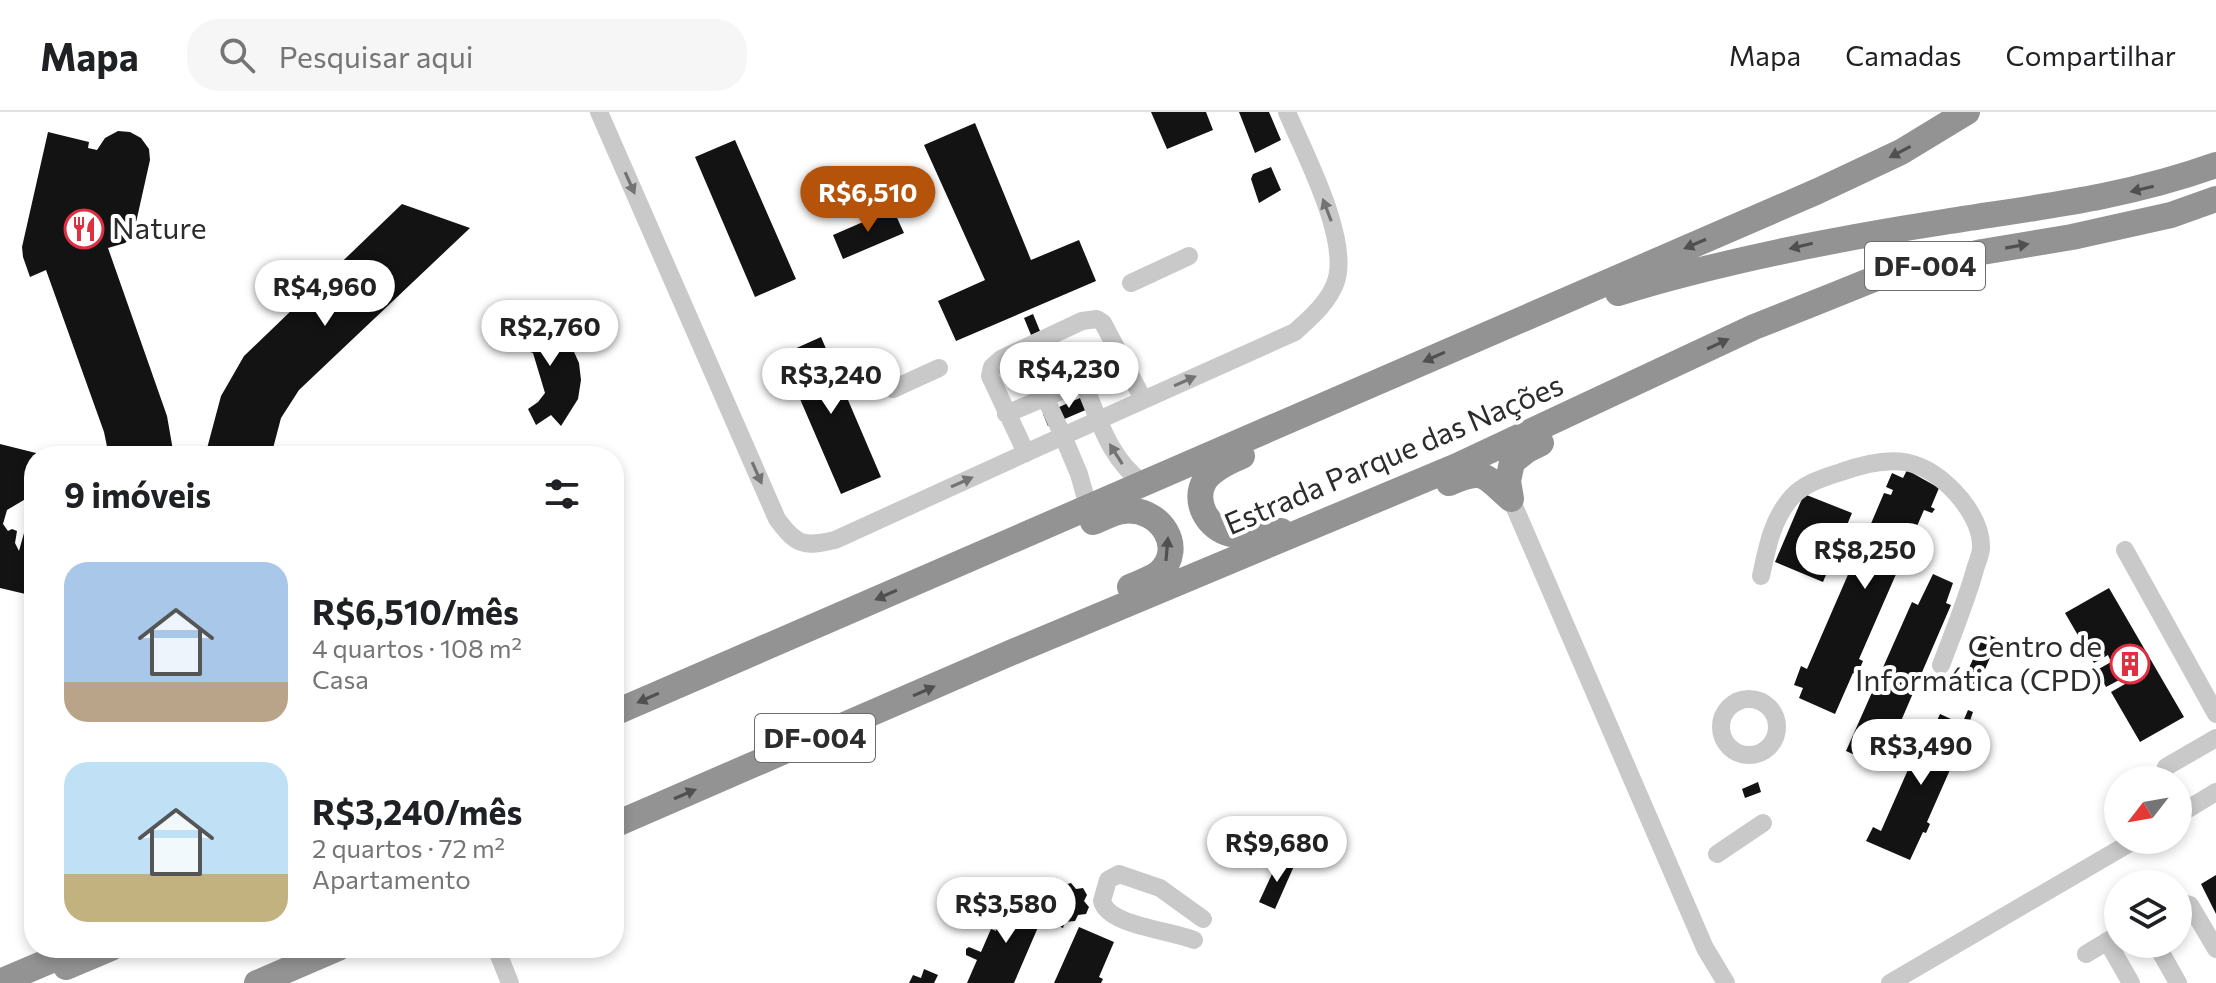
<!DOCTYPE html>
<html lang="pt">
<meta charset="utf-8">
<style>
:root{--surface:#fff;--page:#f6f6f6;--text:#202124;--muted:#757577;--line:#e0e0e0;--accent:#b45309}
body{margin:0;font-family:Commissioner,sans-serif;background:var(--page);color:var(--text);height:100vh;display:flex;flex-direction:column;font-size:30px;white-space:nowrap}
*{box-sizing:border-box;margin:0}
p{font-size:26px;color:var(--muted)}
.icon{flex:none;width:44px;height:44px;fill:none;stroke:currentColor;stroke-width:2;stroke-linecap:round;stroke-linejoin:round}
.map{position:relative;flex:1;overflow:hidden}
.details{position:absolute;left:24px;top:334px;width:600px;height:512px;display:flex;flex-direction:column;background:var(--surface);border-radius:32px;box-shadow:0 4px 12px #0003}
.details>*{flex:none}
.needle{width:52px;rotate:239deg}
.fabs{position:absolute;left:2104px;top:654px;display:grid;gap:16px}
.fabs a{display:grid;place-items:center;width:88px;height:88px;border-radius:50%;background:var(--surface);box-shadow:0 4px 12px #0003;font-size:40px}
.price{position:absolute;translate:-50% -68px;padding:0 18px;border-radius:28px;background:#fff;color:#222;font-size:26px;line-height:52px;filter:drop-shadow(0 2px 4px #0008)}
.price::after{content:'';position:absolute;left:50%;top:48px;width:24px;height:18px;margin-left:-12px;background:inherit;clip-path:polygon(0 0,100% 0,50% 100%)}
.price.current{background:var(--accent);color:#fff}
ul{padding:0;list-style:none}
li{display:flex;align-items:center;gap:24px;height:200px;padding:0 40px}
li span{display:grid;place-items:center;flex:none;width:224px;height:160px;border-radius:24px;color:#555}
li>.icon{margin-inline-start:auto}
span .icon{width:96px;height:96px;fill:#fffc;stroke-width:1}
li b{font-size:34px}
h2{display:flex;justify-content:space-between;align-items:center;height:96px;padding:0 40px;font-size:34px}
header{display:flex;align-items:center;gap:48px;box-sizing:border-box;height:112px;padding:0 40px;background:var(--surface);border-bottom:2px solid var(--line)}
header strong{font-size:38px}
nav{display:flex;gap:44px;margin-inline-start:auto;font-size:28px}
.search{width:560px;height:72px;background:var(--page);display:flex;align-items:center;gap:20px;box-sizing:border-box;padding:0 28px;border-radius:32px;color:var(--muted);font-size:30px}
.map>svg:first-child{display:block}
</style>
<header>
<strong>Mapa</strong>
<div class="search"><svg class="icon" aria-label="search" viewBox="0 0 24 24"><circle cx="10" cy="10" r="6"/><path d="M15 15l6 6"/></svg>Pesquisar aqui</div>
<nav><a>Mapa</a><a>Camadas</a><a>Compartilhar</a></nav>
</header>
<div class="map">
<svg width="2216" height="871" viewBox="0 0 2216 871">
<rect width="100%" height="100%" fill="#fff"/>
<path fill="#131313" d="M 1151,0 L 1206,0 L 1213,18 L 1167,37 Z
M 1239,0 L 1269,0 L 1281,28 L 1255,41 Z
M 975,11 L 1031,148 L 1079,128 L 1096,169 L 956,229 L 938,189 L 985,168 L 924,33 Z
M 118,19 L 130,20 L 141,26 L 149,37 L 150,48 L 133,124 L 125,131 L 108,136 L 167,304 L 174,344 L 109,344 L 104,320 L 46,158 L 30,165 L 23,145 L 22,135 L 48,20 L 89,30 L 88,36 L 97,38 L 105,26 Z
M 735,28 L 796,167 L 755,185 L 695,45 Z
M 1271,55 L 1281,78 L 1259,91 L 1251,67 L 1253,62 Z
M 402,92 L 470,116 L 299,278 L 281,306 L 271,344 L 205,344 L 221,284 L 244,244 Z
M 893,97 L 904,121 L 843,147 L 833,123 Z
M 1033,202 L 1040,219 L 1031,223 L 1024,206 Z
M 527,204 L 542,208 L 558,218 L 570,231 L 579,251 L 581,268 L 578,287 L 561,314 L 551,303 L 536,313 L 528,297 L 538,290 L 545,281 L 533,241 L 522,237 L 510,237 L 506,219 L 525,218 Z
M 821,225 L 881,365 L 841,382 L 781,243 Z
M 1089,282 L 1095,294 L 1048,314 L 1043,302 Z
M 0,332 L 44,343 L 34,344 L 34,382 L 7,398 L 3,412 L 8,419 L 12,417 L 17,419 L 15,431 L 19,439 L 34,385 L 34,484 L 0,476 Z
M 1907,358 L 1939,376 L 1931,395 L 1935,397 L 1932,401 L 1924,398 L 1859,547 L 1863,549 L 1857,563 L 1853,561 L 1835,602 L 1799,586 L 1803,576 L 1794,573 L 1801,554 L 1807,557 L 1860,435 L 1857,433 L 1863,420 L 1867,421 L 1884,381 L 1891,383 L 1893,378 L 1886,375 L 1892,361 L 1903,366 Z
M 1804,382 L 1852,401 L 1847,413 L 1852,415 L 1847,426 L 1842,424 L 1823,470 L 1775,450 Z
M 1933,462 L 1953,471 L 1946,491 L 1951,493 L 1901,609 L 1906,611 L 1886,657 L 1846,639 L 1912,490 L 1918,493 Z
M 2109,476 L 2184,605 L 2140,630 L 2111,580 L 2125,572 L 2121,567 L 2106,575 L 2097,558 L 2111,550 L 2108,543 L 2094,551 L 2065,501 Z
M 1985,521 L 1998,527 L 1977,576 L 1963,569 Z
M 1968,598 L 1973,600 L 1964,626 L 1927,710 L 1930,712 L 1926,721 L 1923,720 L 1910,748 L 1866,729 L 1873,715 L 1881,719 L 1929,610 L 1935,613 L 1940,602 L 1962,612 Z
M 1758,670 L 1761,680 L 1745,686 L 1742,677 Z
M 1279,747 L 1294,754 L 1275,797 L 1259,790 Z
M 2216,763 L 2216,802 L 2201,772 Z
M 1071,771 L 1076,777 L 1083,776 L 1087,783 L 1084,789 L 1089,795 L 1086,802 L 1078,803 L 1075,809 L 1065,810 L 1063,816 L 1056,813 L 1059,807 L 1052,799 L 1055,792 L 1051,787 L 1054,780 L 1061,779 L 1064,773 Z
M 1012,785 L 1045,799 L 1014,871 L 967,871 L 977,848 L 966,843 L 966,837 L 969,835 L 981,840 L 991,817 L 996,819 Z
M 1079,815 L 1114,830 L 1099,865 L 1103,867 L 1101,871 L 1054,871 Z
M 924,857 L 938,863 L 934,871 L 909,871 L 913,863 L 921,866 Z"/>
<g fill="none" stroke-linecap="round" stroke-linejoin="round">
<path stroke="#c9c9c9" stroke-width="18" d="M 599,0 L 777,407 C 797,434 804,435 835,428 L 1063,324 L 1079,362 L 1088,394
M 1131,171 L 1189,144
M 1083,270 C 1099,307 1109,347 1143,371
M 893,277 L 939,256
M 1045,285 L 1063,324 L 1295,220 C 1310,206 1327,192 1335,172 C 1352,130 1304,41 1287,0
M 1006,302 L 1126,252
M 1026,341 L 990,264 L 992,255 L 1001,247 L 1082,209 L 1097,207 L 1103,211 L 1143,287
M 1511,387 L 1705,836 L 1726,871
M 2125,438 L 2216,602
M 1761,464 C 1767,436 1772,407 1792,385 C 1805,371 1823,366 1841,360 C 1891,342 1924,343 1961,387 C 1972,401 1982,419 1981,437 C 1980,445 1976,453 1974,461 C 1965,492 1953,522 1941,553
M1721 615a28 28 0 1 1 56 0a28 28 0 1 1-56 0Z
M 2166,655 L 2216,626
M 2178,703 L 2216,680
M 1717,742 L 1763,711
M 2178,790 L 2190,793 L 2216,837
M 1194,828 C 1171,818 1108,814 1102,789 L 1108,768 L 1119,762 L 1160,776 L 1203,807
M 2107,829 L 2131,871
M 2156,832 L 2178,871
M 496,836 L 510,871
M 2086,842 L 2116,824
M 1890,871 L 2135,728"/>
<path stroke="#939393" stroke-width="26" d="M 1618,181 C 1725,148 1834,127 1944,110 C 2039,95 2124,86 2216,53
M 1242,344 C 1230,349 1213,357 1205,368 C 1192,390 1208,417 1231,422 C 1247,425 1265,418 1281,419
M 1449,371 C 1485,355 1484,364 1511,387
M 1511,387 L 1508,369 L 1512,350 L 1527,338 L 1541,331
M 1093,410 C 1102,407 1113,400 1123,399 C 1160,394 1187,436 1159,461 C 1151,467 1139,471 1130,475
M 614,601 L 1818,79 L 1901,40 L 1967,0
M 614,713 L 1015,539 L 1457,354 L 1754,215 L 1832,184 L 1879,165 L 1982,140 L 2072,125 L 2171,103 L 2216,87
M 66,855 L 111,836
M 0,870 L 80,836
M 257,871 L 338,836"/>
</g>
<defs><path id="oneway-solid" d="M-6-.8H1V-3.2L6.5 0L1 3.2V.8H-6Z" transform="scale(2)"/></defs>
<g fill="#505050">
<use href="#oneway-solid" transform="translate(1900 40) rotate(152)"/>
<use href="#oneway-solid" transform="translate(2142 77) rotate(167)"/>
<use href="#oneway-solid" transform="translate(1695 132) rotate(157)"/>
<use href="#oneway-solid" transform="translate(1801 134) rotate(167)"/>
<use href="#oneway-solid" transform="translate(2017 134) rotate(-10)"/>
<use href="#oneway-solid" transform="translate(1718 232) rotate(-25)"/>
<use href="#oneway-solid" transform="translate(1434 245) rotate(156)"/>
<use href="#oneway-solid" transform="translate(1167 437) rotate(-85)"/>
<use href="#oneway-solid" transform="translate(886 483) rotate(156)"/>
<use href="#oneway-solid" transform="translate(924 579) rotate(-24)"/>
<use href="#oneway-solid" transform="translate(648 586) rotate(156)"/>
<use href="#oneway-solid" transform="translate(685 682) rotate(-23)"/>
</g>
<g fill="#737373">
<use href="#oneway-solid" transform="translate(630 71) rotate(66)"/>
<use href="#oneway-solid" transform="translate(1327 98) rotate(-111)"/>
<use href="#oneway-solid" transform="translate(1185 269) rotate(-24)"/>
<use href="#oneway-solid" transform="translate(1116 342) rotate(-122)"/>
<use href="#oneway-solid" transform="translate(757 361) rotate(66)"/>
<use href="#oneway-solid" transform="translate(962 370) rotate(-24)"/>
</g>
<defs>
<symbol id="restaurant-ring" viewBox="-11 -11 22 22"><circle r="9.5" fill="#fff" stroke="#e12f42" stroke-width="1.5"/><path d="M-5-6h1v4h1v-4h1v4h1v-4h1v5L-1.5 .5V6h-2V.5L-5-1ZM5-6V6H3V1.5H1.5Q1.5-4 5-6Z" fill="#e12f42"/></symbol>
<symbol id="building-ring" viewBox="-11 -11 22 22"><circle r="9.5" fill="#fff" stroke="#e12f42" stroke-width="1.5"/><path d="M-4-6H4V6H1V3H-1V6H-4ZM-2.5-4.3h1.7v1.8h-1.7ZM.8-4.3h1.7v1.8H.8ZM-2.5-1h1.7V.8h-1.7ZM.8-1h1.7V.8H.8Z" fill="#e12f42"/></symbol>
</defs>
<g fill-rule="evenodd">
<use href="#restaurant-ring" x="62" y="95" width="44" height="44"/>
<use href="#building-ring" x="2108" y="530" width="44" height="44"/>
</g>
<g text-anchor="middle" stroke-width="8" stroke-linejoin="round" paint-order="stroke">
<g fill="#fff" stroke="#6b6b6b" stroke-width="2">
<rect x="1865" y="130" width="120" height="48" rx="6"/>
<rect x="755" y="602" width="120" height="48" rx="6"/>
</g>
<g font-size="28" font-weight="bold" fill="#2c2c2c">
<text x="1925" y="164">DF-004</text>
<text x="815" y="636">DF-004</text>
</g>
<g font-size="30" fill="#2c2c2c" stroke="#fff" text-anchor="start">
<text x="112" y="127">Nature</text>
<text x="2102" y="545" text-anchor="end">Centro de<tspan x="2102" dy="34">Informática (CPD)</tspan></text>
</g>
<g font-size="30" fill="#2c2c2c" stroke="#fff">
<text transform="translate(1394 343) rotate(-23)" y="10">Estrada Parque das Nações</text>
</g>
</g>
</svg>
<div class="fabs">
<a><svg class="needle" viewBox="-14 -14 28 28"><path d="M0-13l5 13h-10z" fill="#e53935"/><path d="M0 13l5-13h-10z" fill="#757577"/></svg></a>
<a><svg class="icon" aria-label="layers" viewBox="0 0 24 24"><path d="M12 4l9 5-9 5-9-5zM3 14l9 5 9-5"/></svg></a>
</div>
<b class="price current" style="left:868px;top:122px">R$6,510</b>
<b class="price" style="left:325px;top:216px">R$4,960</b>
<b class="price" style="left:550px;top:256px">R$2,760</b>
<b class="price" style="left:1069px;top:298px">R$4,230</b>
<b class="price" style="left:831px;top:304px">R$3,240</b>
<b class="price" style="left:1865px;top:479px">R$8,250</b>
<b class="price" style="left:1921px;top:675px">R$3,490</b>
<b class="price" style="left:1277px;top:772px">R$9,680</b>
<b class="price" style="left:1006px;top:833px">R$3,580</b>
<section class="details">
<h2>9 imóveis<svg class="icon" aria-label="filters" viewBox="0 0 24 24"><path d="M4 7h16M4 17h16"/><circle cx="9" cy="7" r="2"/><circle cx="15" cy="17" r="2"/></svg></h2>
<ul>
<li><span style="background:linear-gradient(#a9c7e8 75%,#b9a48a 0)"><svg class="icon" aria-label="home" viewBox="0 0 24 24"><path d="M3 11l9-7 9 7M6 9v11h12V9"/></svg></span><div><b>R$6,510/mês</b><p>4 quartos · 108 m²</p><p>Casa</p></div></li>
<li><span style="background:linear-gradient(#bfe0f5 70%,#c2b280 0)"><svg class="icon" aria-label="home" viewBox="0 0 24 24"><path d="M3 11l9-7 9 7M6 9v11h12V9"/></svg></span><div><b>R$3,240/mês</b><p>2 quartos · 72 m²</p><p>Apartamento</p></div></li>
</ul>
</section>
</div>
